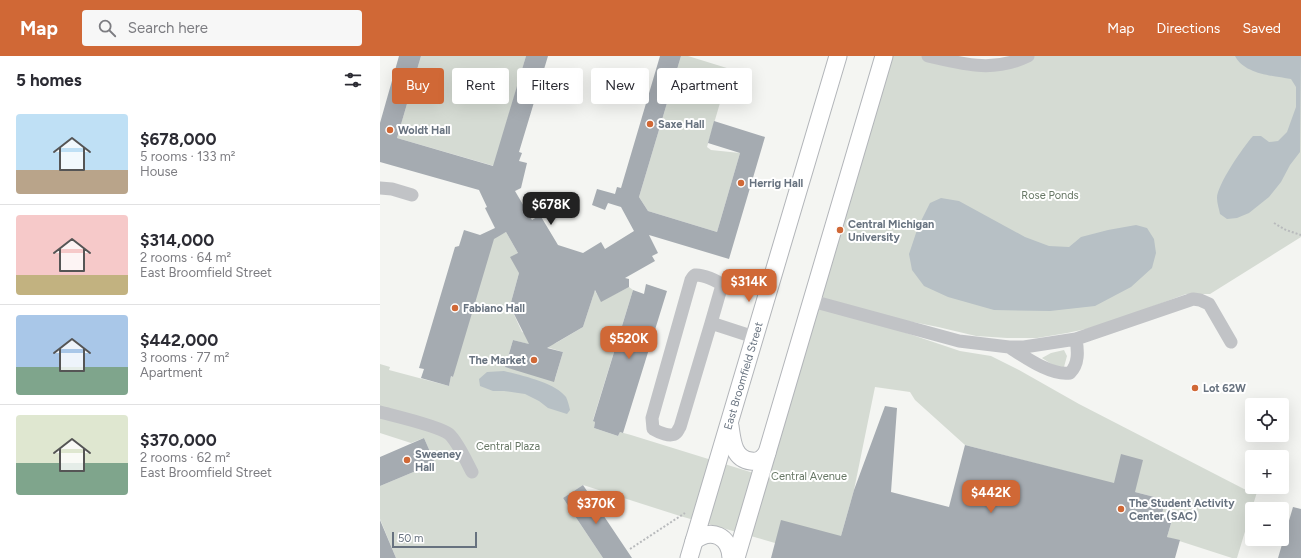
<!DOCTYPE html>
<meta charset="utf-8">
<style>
:root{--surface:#fff;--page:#f7f7f7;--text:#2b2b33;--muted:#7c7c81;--line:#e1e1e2;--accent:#d06836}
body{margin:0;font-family:Figtree,sans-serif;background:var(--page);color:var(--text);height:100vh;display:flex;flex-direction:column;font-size:15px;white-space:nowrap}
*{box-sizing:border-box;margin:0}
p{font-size:13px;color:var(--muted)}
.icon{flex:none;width:22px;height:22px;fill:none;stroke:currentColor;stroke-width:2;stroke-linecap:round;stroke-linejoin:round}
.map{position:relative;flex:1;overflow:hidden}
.drawer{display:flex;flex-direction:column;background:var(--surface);width:380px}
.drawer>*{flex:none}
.guide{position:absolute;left:12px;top:12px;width:380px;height:36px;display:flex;gap:8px}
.controls{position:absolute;left:865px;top:342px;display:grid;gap:8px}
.controls a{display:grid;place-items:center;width:44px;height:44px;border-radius:4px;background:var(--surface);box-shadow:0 4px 16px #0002;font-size:20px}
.scale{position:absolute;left:12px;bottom:10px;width:85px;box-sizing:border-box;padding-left:4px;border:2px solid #67727f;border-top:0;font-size:11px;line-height:14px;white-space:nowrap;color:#67727f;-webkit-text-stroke:3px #fff;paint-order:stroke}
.price{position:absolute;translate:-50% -34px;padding:0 9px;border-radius:8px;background:var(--accent);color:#fff;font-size:13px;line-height:26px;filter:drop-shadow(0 1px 2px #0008)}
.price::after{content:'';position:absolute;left:50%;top:24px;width:12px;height:9px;margin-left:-6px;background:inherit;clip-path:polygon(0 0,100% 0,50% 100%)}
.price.on{background:#222;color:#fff}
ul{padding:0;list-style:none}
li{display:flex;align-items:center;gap:12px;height:100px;padding:0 16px}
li+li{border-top:1px solid var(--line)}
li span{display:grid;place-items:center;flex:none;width:112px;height:80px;border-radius:4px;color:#555}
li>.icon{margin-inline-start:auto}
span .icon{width:48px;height:48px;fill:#fffc;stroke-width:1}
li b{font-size:17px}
h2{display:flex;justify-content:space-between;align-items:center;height:48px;padding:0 16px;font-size:17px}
.tag{padding:0 14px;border-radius:4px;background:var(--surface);box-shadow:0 4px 16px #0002;font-size:14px;line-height:36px}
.tag.on{background:var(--accent);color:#fff}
header{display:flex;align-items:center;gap:24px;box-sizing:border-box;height:56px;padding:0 20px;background:var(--accent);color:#fff}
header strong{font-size:19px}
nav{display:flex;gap:22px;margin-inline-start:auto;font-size:14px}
.search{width:280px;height:36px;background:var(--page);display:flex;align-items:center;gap:10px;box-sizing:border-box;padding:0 14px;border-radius:4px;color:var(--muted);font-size:15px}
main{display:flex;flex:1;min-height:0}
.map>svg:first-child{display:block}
</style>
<header>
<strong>Map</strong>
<div class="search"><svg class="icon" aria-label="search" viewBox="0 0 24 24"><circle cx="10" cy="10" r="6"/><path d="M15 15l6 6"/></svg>Search here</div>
<nav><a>Map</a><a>Directions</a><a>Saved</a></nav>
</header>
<main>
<section class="drawer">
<h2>5 homes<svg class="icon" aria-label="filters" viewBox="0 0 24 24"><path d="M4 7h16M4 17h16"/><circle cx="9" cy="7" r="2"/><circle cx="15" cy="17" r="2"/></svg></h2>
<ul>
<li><span style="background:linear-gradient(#bfe0f5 70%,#b9a48a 0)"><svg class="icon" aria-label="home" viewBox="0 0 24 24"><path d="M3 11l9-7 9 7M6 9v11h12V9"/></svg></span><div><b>$678,000</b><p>5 rooms · 133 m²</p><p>House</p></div></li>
<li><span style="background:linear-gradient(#f6c9c9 75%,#c2b280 0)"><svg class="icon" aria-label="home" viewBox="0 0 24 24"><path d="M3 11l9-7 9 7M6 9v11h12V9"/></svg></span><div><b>$314,000</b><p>2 rooms · 64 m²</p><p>East Broomfield Street</p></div></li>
<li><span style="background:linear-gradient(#a9c7e8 65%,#7fa58c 0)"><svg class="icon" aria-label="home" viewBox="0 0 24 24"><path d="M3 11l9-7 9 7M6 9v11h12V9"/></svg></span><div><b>$442,000</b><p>3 rooms · 77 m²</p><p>Apartment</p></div></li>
<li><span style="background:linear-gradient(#dfe7d0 60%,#7fa58c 0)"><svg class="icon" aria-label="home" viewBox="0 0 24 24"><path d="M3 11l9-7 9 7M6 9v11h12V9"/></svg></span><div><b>$370,000</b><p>2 rooms · 62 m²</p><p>East Broomfield Street</p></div></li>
</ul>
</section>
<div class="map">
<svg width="921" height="502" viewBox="0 0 921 502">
<rect width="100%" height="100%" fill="#f4f5f2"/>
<path fill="#d5dbd3" d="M 41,0 L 146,0 L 114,110 L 17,82 Z
M 301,0 L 308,0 L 350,13 L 327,91 L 331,94 L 360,97 L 337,176 L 268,155 L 259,141 Z
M 504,0 L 548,0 L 580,7 L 648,0 L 921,0 L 921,181 L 830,238 L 806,238 L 720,270 L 687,277 L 657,282 L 627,282 L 596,280 L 558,271 L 437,247 L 580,295 L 611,300 L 639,314 L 699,348 L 864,433 L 877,436 L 857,502 L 852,502 L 787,481 L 792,464 L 781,461 L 786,444 L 755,436 L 708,421 L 585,389 L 535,344 L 530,336 L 495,331 L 474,434 L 461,480 L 395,487 L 300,460 L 203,429 L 183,442 L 223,502 L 16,502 L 0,463 L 0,430 L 55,407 L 44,382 L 31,387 L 0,377 L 0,308 L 10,311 L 9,314 L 69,330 L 71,320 L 73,321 L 100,188 L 126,176 L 138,197 L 139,217 L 130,250 L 142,276 L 154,280 L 152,289 L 133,284 L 125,311 L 175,323 L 183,296 L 163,290 L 176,287 L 203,271 L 213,240 L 211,237 L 215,235 L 221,245 L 249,231 L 253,234 L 213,364 L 215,366 L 214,372 L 238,380 L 240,376 L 251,379 L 380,419 Z
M 684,294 L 687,300 L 684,311 L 676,311 L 662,302 L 671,297 Z"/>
<path fill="#b7c0c5" d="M 855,0 L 921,0 L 920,96 L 910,109 L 901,126 L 889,141 L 869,157 L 857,162 L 847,163 L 840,158 C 839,153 837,147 837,142 C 837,129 863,91 873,80 L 881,80 L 889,86 L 898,85 L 907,76 L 916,51 L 916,31 L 911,23 C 893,20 864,18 855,0 Z
M 561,142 L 579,145 L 645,181 L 669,190 L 689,191 L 701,181 L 728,174 L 756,169 L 767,172 L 774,183 L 776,197 L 772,212 L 751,231 L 715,250 L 670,255 L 614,254 L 568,241 L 544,230 L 532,214 L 529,198 L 538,171 L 550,147 Z
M 124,315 C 141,319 176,327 186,341 C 188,345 189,350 190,354 L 187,358 L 168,352 L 159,345 L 145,338 L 124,335 L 113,335 L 100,330 L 99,323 L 107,316 Z"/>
<path fill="#a5abb1" d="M 19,0 L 41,0 L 17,82 L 113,110 L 146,0 L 168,0 L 139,96 L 142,97 L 139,105 L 147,107 L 141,132 L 135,135 L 152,164 L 160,159 L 178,189 L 203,197 L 221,186 L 225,193 L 254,175 L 241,151 L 228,147 L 225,154 L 212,149 L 217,133 L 235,138 L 237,131 L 241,132 L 280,0 L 301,0 L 259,141 L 268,155 L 337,176 L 360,97 L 328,87 L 334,65 L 385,81 L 349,203 L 269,179 L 278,197 L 272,200 L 275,205 L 245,222 L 249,223 L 249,231 L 221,246 L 215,234 L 203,271 L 167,292 L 183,296 L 174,326 L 125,311 L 133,284 L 149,288 L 130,250 L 139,217 L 130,201 L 138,197 L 126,176 L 114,183 L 73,321 L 71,320 L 69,330 L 41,322 L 44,313 L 39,312 L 75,191 L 79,190 L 84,174 L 100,179 L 115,172 L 105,152 L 107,151 L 99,134 L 0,106 L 0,67 Z
M 266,228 L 287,235 L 243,377 L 240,376 L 238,380 L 214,372 L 215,366 L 213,365 L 253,234 L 264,238 Z
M 505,350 L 517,352 L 511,436 L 569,451 L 585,389 L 734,427 L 741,398 L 763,404 L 755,436 L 786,444 L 781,461 L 792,464 L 787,481 L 800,484 L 795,502 L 391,502 L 401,464 L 461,480 L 474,434 Z
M 44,382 L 55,407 L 0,430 L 0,401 Z
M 203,429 L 252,502 L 223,502 L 183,442 Z
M 913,451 L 921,453 L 921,502 L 898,502 Z
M 0,464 L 16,502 L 0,502 Z"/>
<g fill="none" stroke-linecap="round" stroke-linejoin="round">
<defs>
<g id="major">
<path d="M 350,370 C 352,384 353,403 371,405 C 379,406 382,403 387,397"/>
<path d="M 314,485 C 331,471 350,480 351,502"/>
<path id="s1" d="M 309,502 L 458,0"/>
<path d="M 356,502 L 504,0"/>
</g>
</defs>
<use href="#major" stroke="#b2b5b9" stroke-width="19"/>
<path stroke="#b8babc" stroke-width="2" stroke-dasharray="2 2" stroke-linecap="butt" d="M 894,167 L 906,174 L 921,179
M 250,493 L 305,457"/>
<path stroke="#c1c3c6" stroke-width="13" d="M 548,0 C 583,8 613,17 648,0
M 0,132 L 12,133 L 32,139
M 432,245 L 579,285 L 629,291 L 644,291 L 696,283 L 813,243 L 820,244 L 829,248 L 851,286
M 331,267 L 300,371 C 299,372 297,377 296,377 C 291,382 278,376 273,373 L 272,362 L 311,224 C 312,222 313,220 315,219 C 322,218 338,225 342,229 L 331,267 L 374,281
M 629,291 C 645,301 671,320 690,317 C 699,308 698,295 696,283
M 0,356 C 15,360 59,370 69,378 C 78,386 86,405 92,416"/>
<use href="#major" stroke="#fff" stroke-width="17"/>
</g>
<g fill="#d06836" stroke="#fff" stroke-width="1.5">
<circle cx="270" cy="68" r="4"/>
<circle cx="10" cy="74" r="4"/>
<circle cx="361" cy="127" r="4"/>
<circle cx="460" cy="174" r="4"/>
<circle cx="75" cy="252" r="4"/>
<circle cx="154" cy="304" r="4"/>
<circle cx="815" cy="332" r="4"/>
<circle cx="27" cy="404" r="4"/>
<circle cx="741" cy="453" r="4"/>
</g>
<g text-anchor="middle" stroke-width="4" stroke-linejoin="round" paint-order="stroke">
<g font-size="11" font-weight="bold" fill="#67727f" stroke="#fff" text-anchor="start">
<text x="278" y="72">Saxe Hall</text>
<text x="18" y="78">Woldt Hall</text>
<text x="369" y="131">Herrig Hall</text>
<text x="468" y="172">Central Michigan<tspan x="468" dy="13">University</tspan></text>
<text x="83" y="256">Fabiano Hall</text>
<text x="146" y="308" text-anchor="end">The Market</text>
<text x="823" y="336">Lot 62W</text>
<text x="35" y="402">Sweeney<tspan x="35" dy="13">Hall</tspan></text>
<text x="749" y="451">The Student Activity<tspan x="749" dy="13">Center (SAC)</tspan></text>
</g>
<g font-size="11" fill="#677765" stroke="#fff">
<text x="670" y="143">Rose Ponds</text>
<text x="128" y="394">Central Plaza</text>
<text x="429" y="424">Central Avenue</text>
</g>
<g font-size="11" fill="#67727f" stroke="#fff">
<text dy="4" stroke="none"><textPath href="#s1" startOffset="190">East Broomfield Street</textPath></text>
</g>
</g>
</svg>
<div class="controls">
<a><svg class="icon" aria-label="locate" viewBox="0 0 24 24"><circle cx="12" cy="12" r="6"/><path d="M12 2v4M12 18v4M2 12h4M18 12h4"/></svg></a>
<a>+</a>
<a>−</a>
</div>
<div class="scale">50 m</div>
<b class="price on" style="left:171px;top:170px">$678K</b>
<b class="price" style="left:369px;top:247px">$314K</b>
<b class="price" style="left:249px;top:304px">$520K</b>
<b class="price" style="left:611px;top:458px">$442K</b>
<b class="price" style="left:216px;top:469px">$370K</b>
<div class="guide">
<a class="tag on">Buy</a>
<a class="tag">Rent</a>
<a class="tag">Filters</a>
<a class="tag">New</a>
<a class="tag">Apartment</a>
</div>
</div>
</main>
